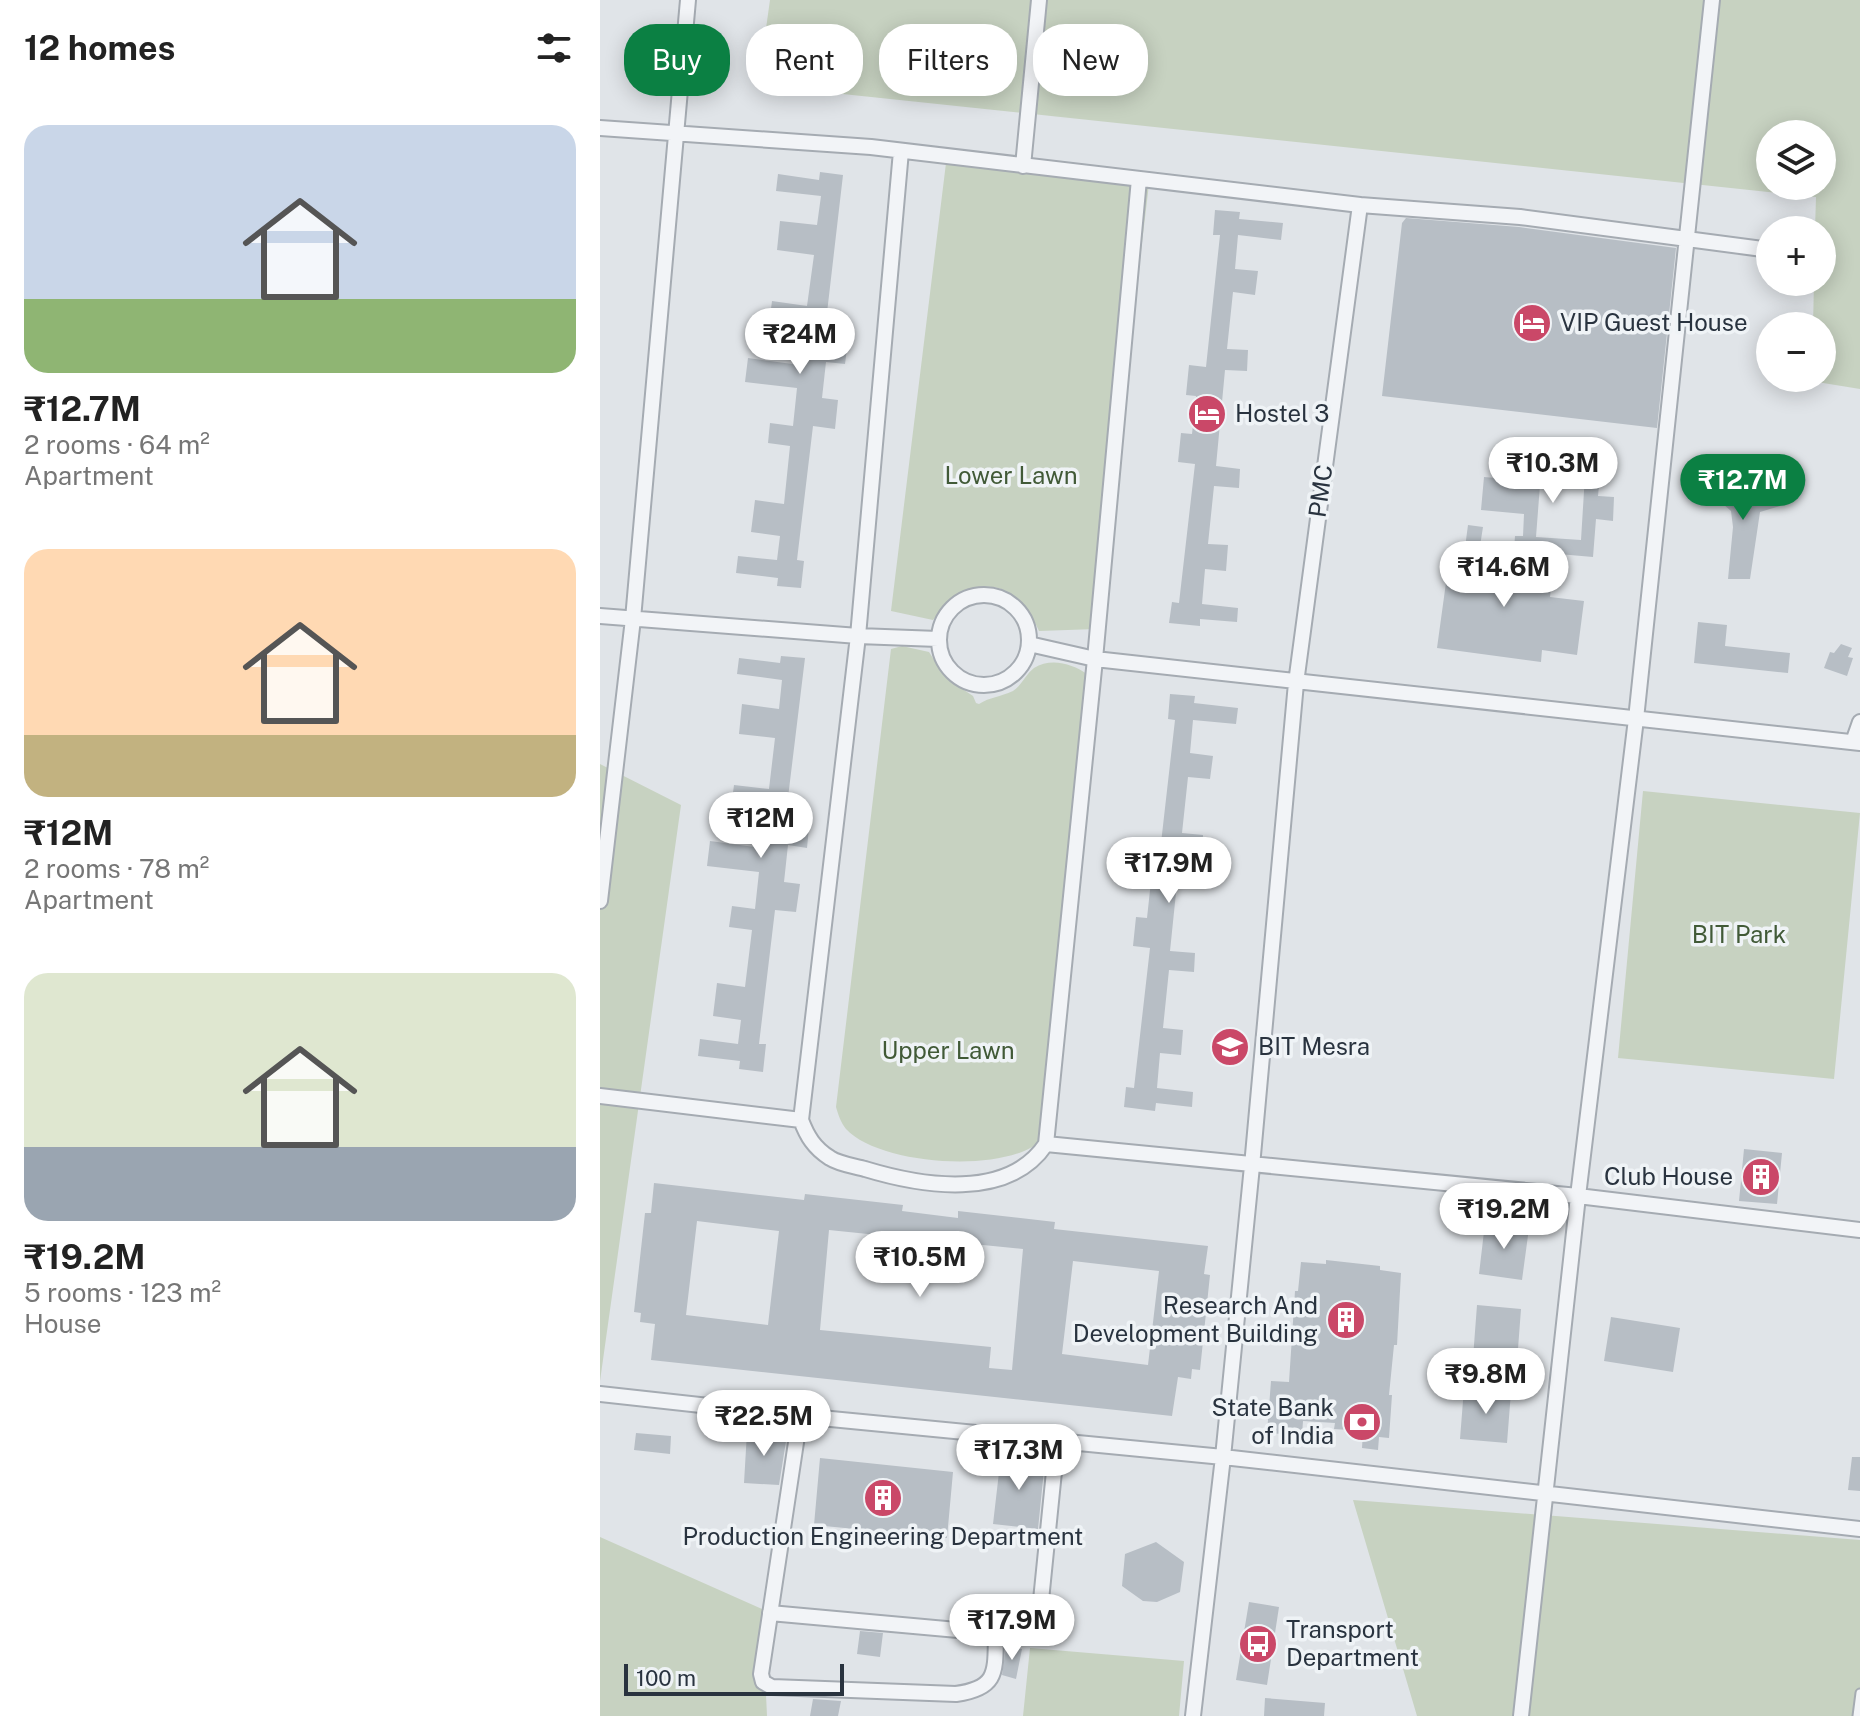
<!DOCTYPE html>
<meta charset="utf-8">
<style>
:root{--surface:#fff;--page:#f6f6f6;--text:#222;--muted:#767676;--accent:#0b8043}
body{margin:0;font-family:"Public Sans",sans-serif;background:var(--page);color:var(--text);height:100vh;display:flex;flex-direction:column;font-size:30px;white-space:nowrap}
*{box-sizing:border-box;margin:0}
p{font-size:26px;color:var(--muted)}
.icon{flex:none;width:44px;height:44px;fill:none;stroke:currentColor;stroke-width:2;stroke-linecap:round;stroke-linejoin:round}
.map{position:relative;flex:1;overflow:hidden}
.drawer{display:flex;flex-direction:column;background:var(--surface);width:600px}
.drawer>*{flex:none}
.banner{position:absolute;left:24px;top:24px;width:760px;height:72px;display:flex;gap:16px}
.tools{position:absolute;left:1156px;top:120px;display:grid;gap:16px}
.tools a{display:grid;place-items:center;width:80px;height:80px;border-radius:50%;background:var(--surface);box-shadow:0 4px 20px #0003;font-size:40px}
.scale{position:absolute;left:24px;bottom:20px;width:220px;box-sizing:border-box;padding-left:8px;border:4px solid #29333f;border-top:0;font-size:22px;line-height:28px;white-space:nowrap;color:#29333f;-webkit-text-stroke:6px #eff3f6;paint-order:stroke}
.price{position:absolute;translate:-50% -68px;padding:0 18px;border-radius:28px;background:#fff;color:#222;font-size:26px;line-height:52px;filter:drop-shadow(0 2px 4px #0008)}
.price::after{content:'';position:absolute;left:50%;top:48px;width:24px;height:18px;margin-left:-12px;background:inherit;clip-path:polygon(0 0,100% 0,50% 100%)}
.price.on{background:var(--accent);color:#fff}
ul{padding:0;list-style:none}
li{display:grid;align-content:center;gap:16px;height:424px;padding:0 24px}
li span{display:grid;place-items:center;height:248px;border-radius:24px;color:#555}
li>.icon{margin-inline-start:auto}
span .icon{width:144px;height:144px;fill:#fffc;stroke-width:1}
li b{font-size:34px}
h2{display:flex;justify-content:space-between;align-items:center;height:96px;padding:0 24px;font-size:34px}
.pill{padding:0 28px;border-radius:32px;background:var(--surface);box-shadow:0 4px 20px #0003;font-size:28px;line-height:72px}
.pill.on{background:var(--accent);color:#fff}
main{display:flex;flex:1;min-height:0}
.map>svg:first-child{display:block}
</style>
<main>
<section class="drawer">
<h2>12 homes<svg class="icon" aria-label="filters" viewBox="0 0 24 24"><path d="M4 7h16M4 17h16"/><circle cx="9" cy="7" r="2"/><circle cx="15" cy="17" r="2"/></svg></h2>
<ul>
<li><span style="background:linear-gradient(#c9d6e8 70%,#8fb573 0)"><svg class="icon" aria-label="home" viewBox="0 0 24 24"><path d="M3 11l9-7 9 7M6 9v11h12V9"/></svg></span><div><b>₹12.7M</b><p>2 rooms · 64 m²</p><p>Apartment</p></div></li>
<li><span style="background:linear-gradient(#ffd9b3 75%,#c2b280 0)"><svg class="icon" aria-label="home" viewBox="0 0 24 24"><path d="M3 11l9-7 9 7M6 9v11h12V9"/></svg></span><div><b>₹12M</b><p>2 rooms · 78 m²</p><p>Apartment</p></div></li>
<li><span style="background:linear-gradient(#dfe7d0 70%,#9aa5b1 0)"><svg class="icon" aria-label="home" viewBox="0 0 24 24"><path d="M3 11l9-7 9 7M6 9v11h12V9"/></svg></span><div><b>₹19.2M</b><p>5 rooms · 123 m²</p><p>House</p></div></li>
</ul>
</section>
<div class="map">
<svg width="1260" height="1716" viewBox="0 0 1260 1716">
<rect width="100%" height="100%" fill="#e0e4e8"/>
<path fill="#c7d2c1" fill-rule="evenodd" d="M 170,0 L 1260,0 L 1260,389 L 1211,381 L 1211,378 L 1222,378 L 1222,326 L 1213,326 L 1214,282 L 1222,282 L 1222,230 L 1215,230 L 1216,197 L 158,85 ZM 1170,134 L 1222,134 L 1222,186 L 1170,186 Z
M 346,163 L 549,184 L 496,629 L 439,631 C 413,573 371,575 333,620 L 291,611 Z
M 302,646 L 329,652 L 346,678 L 373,696 L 376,703 L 379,704 C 390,697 400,697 413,691 C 422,685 426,674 434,668 C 451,657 473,664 487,674 L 445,1137 C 412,1175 280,1166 246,1129 C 241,1123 238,1114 236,1107 L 291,649 Z
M 0,764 L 81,805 L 0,1381 Z
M 1043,791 L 1260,813 L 1234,1079 L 1018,1058 Z
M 753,1500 L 1260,1540 L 1260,1716 L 817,1716 Z
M 0,1537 L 162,1609 L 167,1716 L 0,1716 Z
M 430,1648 L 584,1661 L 579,1716 L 423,1716 Z"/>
<path fill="#b7bec5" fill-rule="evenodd" d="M 220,172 L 243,175 L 225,330 L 249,333 L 245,364 L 226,362 L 222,398 L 238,400 L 235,429 L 213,426 L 197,560 L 204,561 L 201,588 L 177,586 L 178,578 L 136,573 L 138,556 L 177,560 L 180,536 L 151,532 L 155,500 L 184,504 L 190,446 L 168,443 L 170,423 L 193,426 L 197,388 L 145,382 L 148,358 L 200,365 L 204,337 L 168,332 L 172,301 L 207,306 L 214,255 L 177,250 L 180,221 L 217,225 L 221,196 L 176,191 L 178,174 L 219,180 Z
M 615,210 L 640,212 L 639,219 L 683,223 L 681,240 L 638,235 L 635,269 L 658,271 L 655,295 L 633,292 L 627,349 L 648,350 L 647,371 L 625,370 L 616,466 L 640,469 L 639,488 L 614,486 L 608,544 L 628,545 L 626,571 L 605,569 L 602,604 L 638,608 L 637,622 L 600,619 L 600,626 L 569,623 L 572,602 L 579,603 L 595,464 L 578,462 L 581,433 L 592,434 L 596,396 L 586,395 L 589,365 L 606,367 L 620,235 L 613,235 Z
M 806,218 L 919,227 L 1076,248 L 1057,428 L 782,396 L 802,223 Z
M 922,456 L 1001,463 L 998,496 L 1014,497 L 1013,521 L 996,519 L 993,557 L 914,550 L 915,536 L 923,536 L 924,514 L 881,510 L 884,477 L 920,480 ZM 941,472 L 985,475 L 981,540 L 936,537 Z
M 1118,477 L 1137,482 L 1153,498 L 1172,486 L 1180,506 L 1160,512 L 1150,579 L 1128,579 L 1133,527 L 1131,511 L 1123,504 L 1107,498 Z
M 868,525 L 883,527 L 880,546 L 914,550 L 911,583 L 951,588 L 950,597 L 984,601 L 977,655 L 942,650 L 941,662 L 837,648 L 848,568 L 862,570 Z
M 1098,622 L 1127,625 L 1125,646 L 1190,653 L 1188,673 L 1094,663 Z
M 1241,644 L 1252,648 L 1248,657 L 1253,658 L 1247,676 L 1224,668 L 1230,652 L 1234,653 Z
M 181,656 L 205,658 L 186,814 L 210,817 L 207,848 L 188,845 L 184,882 L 200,884 L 196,912 L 175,910 L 159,1044 L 166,1044 L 163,1072 L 139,1069 L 140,1061 L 98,1056 L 100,1039 L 138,1044 L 141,1020 L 113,1016 L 117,983 L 145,987 L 152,930 L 129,927 L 132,906 L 155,909 L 159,872 L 107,866 L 110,841 L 162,848 L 165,820 L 130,815 L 134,785 L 169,789 L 175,738 L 139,734 L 142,704 L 179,709 L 182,680 L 137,674 L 139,658 L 180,663 Z
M 570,694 L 595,696 L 594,703 L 638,708 L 636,724 L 593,720 L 590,753 L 613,756 L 610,779 L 588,777 L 582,833 L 603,835 L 602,856 L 580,854 L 570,951 L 595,953 L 594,972 L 569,970 L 563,1028 L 583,1030 L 581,1055 L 560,1053 L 557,1088 L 593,1092 L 592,1107 L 556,1103 L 555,1111 L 524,1107 L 526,1087 L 534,1088 L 550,948 L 533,946 L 536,917 L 547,918 L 551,881 L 541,879 L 544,850 L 560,852 L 575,720 L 568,719 Z
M 1144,1149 L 1182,1153 L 1177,1204 L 1139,1201 Z
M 54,1183 L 204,1200 L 205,1194 L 303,1205 L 302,1211 L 358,1218 L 358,1211 L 455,1222 L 454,1229 L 608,1246 L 604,1274 L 610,1275 L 600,1370 L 592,1369 L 591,1379 L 578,1377 L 572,1416 L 51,1360 L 55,1324 L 40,1322 L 41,1313 L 34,1312 L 45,1213 L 51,1213 ZM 97,1221 L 179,1231 L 168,1325 L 86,1315 ZM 229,1230 L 297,1237 L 295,1263 L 321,1266 L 323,1239 L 423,1249 L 412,1370 L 389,1368 L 391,1347 L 220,1330 ZM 473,1261 L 559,1271 L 548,1365 L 462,1354 Z
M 885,1223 L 929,1228 L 922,1280 L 879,1274 Z
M 726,1260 L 780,1266 L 780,1270 L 801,1273 L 797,1345 L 794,1345 L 789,1395 L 792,1395 L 789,1438 L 779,1437 L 778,1450 L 762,1448 L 763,1431 L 734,1429 L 735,1423 L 703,1421 L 702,1435 L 667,1433 L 671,1381 L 689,1382 L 695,1291 L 698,1291 L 701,1262 L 726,1264 Z
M 877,1305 L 921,1309 L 917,1362 L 873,1358 Z
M 1011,1317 L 1080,1328 L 1073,1372 L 1004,1361 Z
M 864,1388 L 911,1392 L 907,1443 L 860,1439 Z
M 147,1432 L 187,1435 L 179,1485 L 144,1483 Z
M 36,1433 L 71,1436 L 70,1454 L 34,1450 Z
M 401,1455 L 445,1460 L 438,1529 L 393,1524 Z
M 1252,1457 L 1260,1457 L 1260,1491 L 1248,1490 Z
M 220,1458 L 353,1472 L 347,1538 L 214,1525 Z
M 556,1542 L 584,1562 L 580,1592 L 557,1602 L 543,1601 L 522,1586 L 525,1554 Z
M 649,1602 L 679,1607 L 667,1685 L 636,1680 Z
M 260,1631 L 283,1633 L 280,1657 L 257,1654 Z
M 406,1647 L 422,1649 L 416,1679 L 402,1675 Z
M 665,1698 L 725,1703 L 724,1716 L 664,1716 Z
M 213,1699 L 241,1701 L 238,1716 L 210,1716 Z"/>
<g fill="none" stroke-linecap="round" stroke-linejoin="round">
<defs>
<path id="lane" d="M 1257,1716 L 1260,1693"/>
<path id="street" d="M 0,128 L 271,147 L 760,205 L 920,217 L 1170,250
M 301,151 L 258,636 L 201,1120 C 207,1136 214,1148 230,1158 C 239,1164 254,1166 265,1169 C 321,1186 408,1201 446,1144 L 495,659 L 539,179
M 423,166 L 439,0
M339 640a45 45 0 1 1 90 0a45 45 0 1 1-90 0Z
M 0,616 L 258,636 L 338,639
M 429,644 L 495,659 L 1260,743
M 1253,742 L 1260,722
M 0,901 L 33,619 L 88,0
M 0,1096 L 201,1120
M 446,1144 L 978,1196 L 1260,1230
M 0,1394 L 200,1416 L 623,1457 L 1260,1529
M 200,1416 L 161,1674 L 163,1682 L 172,1687 L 356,1694 C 399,1688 395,1671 396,1633
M 170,1613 L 423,1636 L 434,1631 L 439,1620 L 457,1442
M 593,1716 L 623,1457 L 652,1166 L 696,683 L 760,205
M 921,1716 L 978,1196 L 1036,719 L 1112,0"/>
</defs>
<use href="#lane" stroke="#a5abb2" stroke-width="11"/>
<use href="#street" stroke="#a5abb2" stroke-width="18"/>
<use href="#lane" stroke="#f2f4f7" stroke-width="7"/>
<use href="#street" stroke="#f2f4f7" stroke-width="14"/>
</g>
<defs>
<symbol id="hotel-disc" viewBox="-11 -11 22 22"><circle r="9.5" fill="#ca4868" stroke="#eff3f6"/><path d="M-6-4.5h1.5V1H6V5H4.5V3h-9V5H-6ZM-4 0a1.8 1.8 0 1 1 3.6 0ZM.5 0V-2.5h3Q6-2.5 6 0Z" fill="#fff"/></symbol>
<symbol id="university-disc" viewBox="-11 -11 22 22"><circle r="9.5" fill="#ca4868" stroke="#eff3f6"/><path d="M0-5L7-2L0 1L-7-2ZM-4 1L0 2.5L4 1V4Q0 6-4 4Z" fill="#fff"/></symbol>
<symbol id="building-disc" viewBox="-11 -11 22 22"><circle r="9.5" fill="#ca4868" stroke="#eff3f6"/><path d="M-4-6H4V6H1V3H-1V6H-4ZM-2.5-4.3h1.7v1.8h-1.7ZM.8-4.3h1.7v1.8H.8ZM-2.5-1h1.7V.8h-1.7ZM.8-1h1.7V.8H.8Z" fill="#fff"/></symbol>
<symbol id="bank-disc" viewBox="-11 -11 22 22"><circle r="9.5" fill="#ca4868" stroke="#eff3f6"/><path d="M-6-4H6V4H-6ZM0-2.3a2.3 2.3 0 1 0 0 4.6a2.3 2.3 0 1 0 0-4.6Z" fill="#fff"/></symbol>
<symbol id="bus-disc" viewBox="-11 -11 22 22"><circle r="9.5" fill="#ca4868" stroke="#eff3f6"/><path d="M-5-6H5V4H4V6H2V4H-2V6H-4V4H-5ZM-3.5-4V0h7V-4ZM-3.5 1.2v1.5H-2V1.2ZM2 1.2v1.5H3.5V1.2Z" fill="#fff"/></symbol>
</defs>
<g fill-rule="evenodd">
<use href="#hotel-disc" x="910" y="301" width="44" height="44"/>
<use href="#hotel-disc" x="585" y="392" width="44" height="44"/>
<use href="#university-disc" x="608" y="1025" width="44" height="44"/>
<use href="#building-disc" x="1139" y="1155" width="44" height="44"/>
<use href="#building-disc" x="724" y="1298" width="44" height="44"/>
<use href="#bank-disc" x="740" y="1400" width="44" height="44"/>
<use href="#building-disc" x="261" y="1476" width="44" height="44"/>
<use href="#bus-disc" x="636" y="1622" width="44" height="44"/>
</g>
<g text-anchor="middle" stroke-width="7" stroke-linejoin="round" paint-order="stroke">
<g font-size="24" fill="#29333f" stroke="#eff3f6" text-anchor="start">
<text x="960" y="331">VIP Guest House</text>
<text x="635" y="422">Hostel 3</text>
<text x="658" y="1055">BIT Mesra</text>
<text x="1133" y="1185" text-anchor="end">Club House</text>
<text x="718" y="1314" text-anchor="end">Research And<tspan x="718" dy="28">Development Building</tspan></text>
<text x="734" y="1416" text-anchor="end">State Bank<tspan x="734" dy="28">of India</tspan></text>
<text x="283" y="1545" text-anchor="middle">Production Engineering Department</text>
<text x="686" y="1638">Transport<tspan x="686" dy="28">Department</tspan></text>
</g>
<g font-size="24" fill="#415a37" stroke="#eff3f6">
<text x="411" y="484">Lower Lawn</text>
<text x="1139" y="943">BIT Park</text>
<text x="348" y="1059">Upper Lawn</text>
</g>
<g font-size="24" fill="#29333f" stroke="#eff3f6">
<text transform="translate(721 491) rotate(-82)" y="8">PMC</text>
</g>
</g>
</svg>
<div class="tools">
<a><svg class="icon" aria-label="layers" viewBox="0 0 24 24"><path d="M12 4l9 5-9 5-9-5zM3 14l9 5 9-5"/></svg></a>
<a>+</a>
<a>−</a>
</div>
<div class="scale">100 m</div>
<b class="price" style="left:200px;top:376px">₹24M</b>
<b class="price" style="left:953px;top:505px">₹10.3M</b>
<b class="price on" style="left:1143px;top:522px">₹12.7M</b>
<b class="price" style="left:904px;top:609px">₹14.6M</b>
<b class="price" style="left:161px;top:860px">₹12M</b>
<b class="price" style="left:569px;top:905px">₹17.9M</b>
<b class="price" style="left:904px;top:1251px">₹19.2M</b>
<b class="price" style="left:320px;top:1299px">₹10.5M</b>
<b class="price" style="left:886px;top:1416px">₹9.8M</b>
<b class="price" style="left:164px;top:1458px">₹22.5M</b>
<b class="price" style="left:419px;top:1492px">₹17.3M</b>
<b class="price" style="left:412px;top:1662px">₹17.9M</b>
<div class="banner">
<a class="pill on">Buy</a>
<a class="pill">Rent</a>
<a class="pill">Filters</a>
<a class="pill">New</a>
</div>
</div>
</main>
